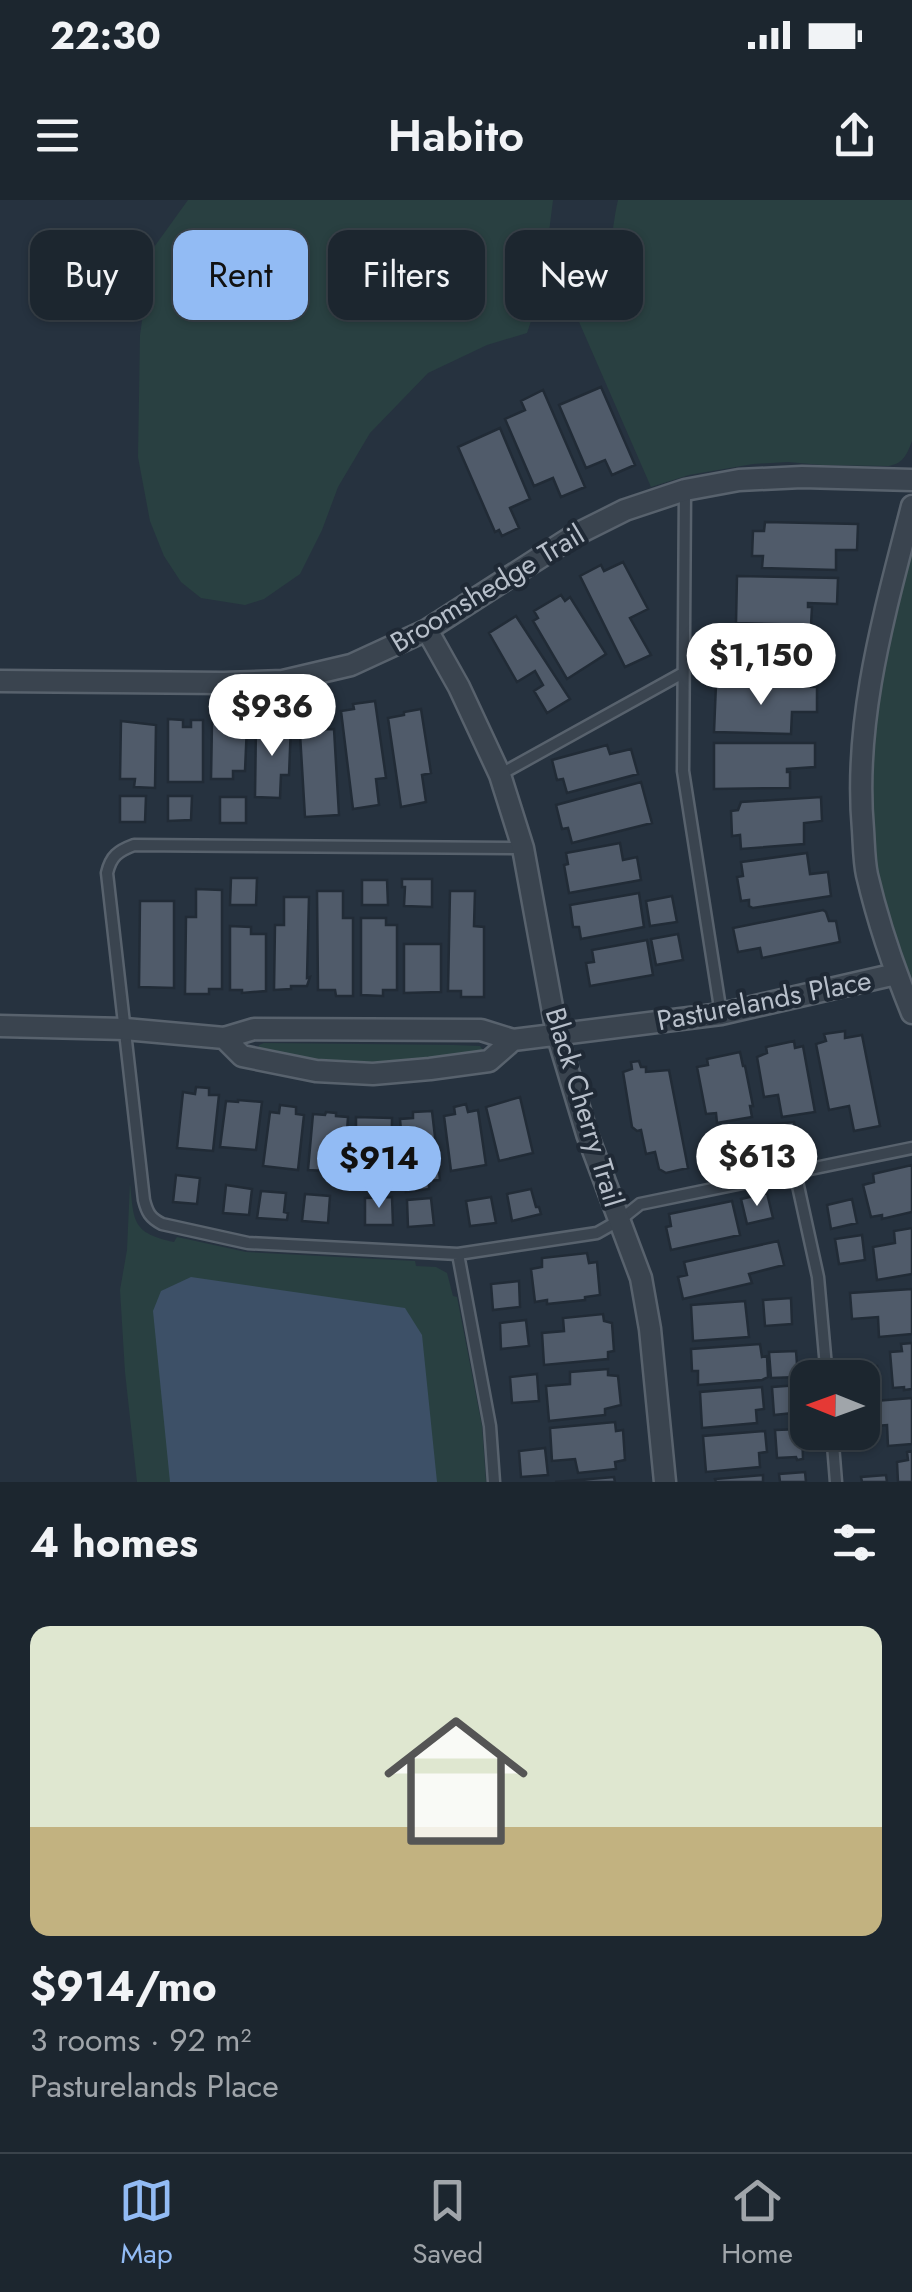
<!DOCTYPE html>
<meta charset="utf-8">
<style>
:root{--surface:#1c262f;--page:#29323b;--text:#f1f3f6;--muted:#a0a5aa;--line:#3a434b;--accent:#92bbf4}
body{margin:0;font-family:Jost,sans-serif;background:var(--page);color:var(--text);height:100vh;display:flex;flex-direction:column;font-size:38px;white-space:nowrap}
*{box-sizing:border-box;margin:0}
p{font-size:32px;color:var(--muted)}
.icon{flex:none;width:55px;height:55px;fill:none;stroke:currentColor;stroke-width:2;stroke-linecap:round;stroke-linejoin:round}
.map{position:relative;height:1282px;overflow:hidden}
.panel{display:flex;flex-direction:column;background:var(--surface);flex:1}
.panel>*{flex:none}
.top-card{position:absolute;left:30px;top:30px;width:852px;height:90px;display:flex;gap:20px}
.needle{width:65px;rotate:271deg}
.tools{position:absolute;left:790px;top:1160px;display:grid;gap:20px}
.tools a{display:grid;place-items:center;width:90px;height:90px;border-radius:20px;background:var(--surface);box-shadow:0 2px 8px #0004,0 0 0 2px var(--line);font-size:50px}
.price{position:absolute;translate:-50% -85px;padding:0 22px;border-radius:35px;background:#fff;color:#222;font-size:32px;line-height:65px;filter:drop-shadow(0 2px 5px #0008)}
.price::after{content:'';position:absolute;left:50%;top:60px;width:30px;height:22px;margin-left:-15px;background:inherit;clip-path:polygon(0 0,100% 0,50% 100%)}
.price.selected{background:var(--accent);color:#111}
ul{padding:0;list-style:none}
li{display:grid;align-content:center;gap:20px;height:530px;padding:0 30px}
li span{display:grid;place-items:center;height:310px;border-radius:20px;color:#555}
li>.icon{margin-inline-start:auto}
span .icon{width:180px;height:180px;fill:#fffc;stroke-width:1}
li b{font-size:42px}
h2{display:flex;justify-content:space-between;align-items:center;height:120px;padding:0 30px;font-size:42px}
.tag{padding:0 35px;border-radius:20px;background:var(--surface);box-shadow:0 2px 8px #0004,0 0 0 2px var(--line);font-size:35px;line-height:90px}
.tag.selected{background:var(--accent);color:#111}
.status{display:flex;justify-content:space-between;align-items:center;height:70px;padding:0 50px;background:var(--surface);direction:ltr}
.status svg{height:28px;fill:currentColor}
header{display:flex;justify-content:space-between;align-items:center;height:130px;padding:0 30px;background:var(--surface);font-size:45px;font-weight:600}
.tabs{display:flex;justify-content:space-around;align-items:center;height:140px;border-top:2px solid var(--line);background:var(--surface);font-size:28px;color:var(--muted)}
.tabs a{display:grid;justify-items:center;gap:5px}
.tabs .selected{color:var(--accent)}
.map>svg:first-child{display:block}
</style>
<div class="status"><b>22:30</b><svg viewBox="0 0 49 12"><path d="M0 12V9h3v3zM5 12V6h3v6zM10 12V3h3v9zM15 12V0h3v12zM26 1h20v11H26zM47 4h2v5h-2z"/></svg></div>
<header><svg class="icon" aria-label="menu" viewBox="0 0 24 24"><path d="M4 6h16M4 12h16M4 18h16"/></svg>Habito<svg class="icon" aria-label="share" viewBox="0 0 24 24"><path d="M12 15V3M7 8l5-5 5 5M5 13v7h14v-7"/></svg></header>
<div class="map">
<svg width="912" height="1282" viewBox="0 0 912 1282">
<rect width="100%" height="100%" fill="#26323f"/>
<path fill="#294041" d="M 188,0 L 553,0 L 542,88 L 527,133 L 487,145 L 428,173 L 370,233 L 338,287 L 322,330 L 300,374 L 264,399 L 245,405 L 201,398 L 181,382 L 164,356 L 150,321 L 138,257 L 140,135 L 152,50 Z
M 618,0 L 912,0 L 912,241 C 907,254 904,263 889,266 L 822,265 L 788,262 L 753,264 L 689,275 L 651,287 L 573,108 C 613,87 609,38 618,0 Z
M 912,335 L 912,797 L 899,768 L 874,666 L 869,540 L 896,395 Z
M 264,843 L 454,845 L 480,846 L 483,850 L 481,854 L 402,865 L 324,863 L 258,849 L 259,845 Z
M 130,983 C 134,1022 132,1033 174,1042 L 177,1037 L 246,1052 L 415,1061 L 416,1066 L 436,1067 L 447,1073 L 453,1096 L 457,1097 L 482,1226 L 486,1282 L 137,1282 L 125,1172 L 120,1090 L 127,1050 Z"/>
<path fill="#3d5067" d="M 191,1077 L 405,1108 L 422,1135 L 437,1282 L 170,1282 L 153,1111 L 161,1091 Z"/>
<path fill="#505b6a" stroke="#212b36" stroke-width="2.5" d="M 601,187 L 635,265 L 612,275 L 605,260 L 586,268 L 559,205 Z
M 543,190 L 585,287 L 561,297 L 553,278 L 534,286 L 505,219 L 525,210 L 521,201 Z
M 500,228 L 530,299 L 510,308 L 519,328 L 502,336 L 499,330 L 495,332 L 458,247 Z
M 765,322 L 858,324 L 857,350 L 836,350 L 836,370 L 762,368 L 763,356 L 752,356 L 753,331 L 764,331 Z
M 623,362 L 648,409 L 630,418 L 651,455 L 625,467 L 580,376 L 601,365 L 604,371 Z
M 737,376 L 838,378 L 837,404 L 808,403 L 808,407 L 812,407 L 811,425 L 736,423 Z
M 561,395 L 565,401 L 570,397 L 606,454 L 567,479 L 533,421 L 538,418 L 534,411 Z
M 516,416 L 570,499 L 547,513 L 534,491 L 543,485 L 535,471 L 517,482 L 489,433 Z
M 744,431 L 787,433 L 787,454 L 819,450 L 827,460 L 828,471 L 821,479 L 737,478 L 737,452 L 743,452 Z
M 716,484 L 817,487 L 817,512 L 792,512 L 791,534 L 714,532 Z
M 375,501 L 386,578 L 376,579 L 379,605 L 353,609 L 341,511 L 354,509 L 353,504 Z
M 421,509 L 431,573 L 422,575 L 426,602 L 401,607 L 388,518 L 404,515 L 404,512 Z
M 168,519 L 183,520 L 183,527 L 191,527 L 191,520 L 203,520 L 203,582 L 168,582 Z
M 121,521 L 156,525 L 155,588 L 134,587 L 135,579 L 120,579 Z
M 212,523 L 247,525 L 245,571 L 233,571 L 233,579 L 211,579 Z
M 256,525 L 291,525 L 289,575 L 281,575 L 280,598 L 255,597 Z
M 334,529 L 339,615 L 305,617 L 300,534 L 310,533 L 310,530 Z
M 714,543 L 815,543 L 815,567 L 787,569 L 787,572 L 790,572 L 790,588 L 714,589 Z
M 607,545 L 610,554 L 631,549 L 638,574 L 567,593 L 563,579 L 557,580 L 552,560 Z
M 641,582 L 652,623 L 572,643 L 568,628 L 562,629 L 556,605 Z
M 120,596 L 146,596 L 145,622 L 120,622 Z
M 168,596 L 192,596 L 191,620 L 168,621 Z
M 220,597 L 246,597 L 246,623 L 220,623 Z
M 821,597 L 822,621 L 804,623 L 804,644 L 741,649 L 740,635 L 732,636 L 731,611 L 738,610 L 741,602 Z
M 620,643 L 623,660 L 637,657 L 641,680 L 569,693 L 564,665 L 568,664 L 566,653 Z
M 807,653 L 810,674 L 828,672 L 831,696 L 753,708 L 749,706 L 749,700 L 741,701 L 737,677 L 743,676 L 741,662 Z
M 231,678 L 257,678 L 256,705 L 230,705 Z
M 402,679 L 432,679 L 432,707 L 404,706 L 405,687 L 402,687 Z
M 362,680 L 387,680 L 388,705 L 362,705 Z
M 196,689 L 222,690 L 222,789 L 209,789 L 209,794 L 185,794 L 186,717 L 196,717 Z
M 317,691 L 343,691 L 343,718 L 353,718 L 353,796 L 336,796 L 335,790 L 318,790 Z
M 450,691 L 475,691 L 474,726 L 484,727 L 484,797 L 461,797 L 461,791 L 448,791 Z
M 639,693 L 644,727 L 581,739 L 579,727 L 573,727 L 570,705 Z
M 672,696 L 677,722 L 650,726 L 646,701 Z
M 284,697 L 309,697 L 307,778 L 310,777 L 307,786 L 291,786 L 291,789 L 274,790 L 275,725 L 284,725 Z
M 140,701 L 174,701 L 174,788 L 139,787 Z
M 823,710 L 826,712 L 829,721 L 836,721 L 840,742 L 762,758 L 760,748 L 738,752 L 733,728 Z
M 361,718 L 386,718 L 386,725 L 397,725 L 397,790 L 383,790 L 383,796 L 361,795 Z
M 230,726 L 251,727 L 251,734 L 266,734 L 266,791 L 242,793 L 242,790 L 230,790 Z
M 678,734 L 683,760 L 656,765 L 651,739 Z
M 647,740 L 653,775 L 590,786 L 586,763 L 594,762 L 592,750 Z
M 404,744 L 441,744 L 441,792 L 404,793 Z
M 845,831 L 845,838 L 862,835 L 880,926 L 854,931 L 849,906 L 829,910 L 816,844 L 826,841 L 824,834 Z
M 794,841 L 795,848 L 803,846 L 815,912 L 782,917 L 778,895 L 764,897 L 757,857 L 767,853 L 766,847 Z
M 740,852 L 743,866 L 745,866 L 753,906 L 750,906 L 752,917 L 717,923 L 716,913 L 706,914 L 697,867 L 708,865 L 707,859 Z
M 639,861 L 641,867 L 646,867 L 646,872 L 669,870 L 688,968 L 666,973 L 659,969 L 655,952 L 646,954 L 641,930 L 637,931 L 632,927 L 623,872 L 632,869 L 631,862 Z
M 196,887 L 209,888 L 209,895 L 219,895 L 213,951 L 177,948 L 183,892 L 195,894 Z
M 520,897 L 533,953 L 499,961 L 486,907 Z
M 238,900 L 262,902 L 256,950 L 220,947 L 226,901 L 238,902 Z
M 466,904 L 468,912 L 478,910 L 486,965 L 451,971 L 444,916 L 455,914 L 454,907 Z
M 280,905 L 296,907 L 296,914 L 304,915 L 298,970 L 263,966 L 270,912 L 279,913 Z
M 432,911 L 440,980 L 429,981 L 429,989 L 406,992 L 400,919 L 413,918 L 413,912 Z
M 326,912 L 336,913 L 336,916 L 348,917 L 344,972 L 308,970 L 313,914 L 325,915 Z
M 356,917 L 392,918 L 391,984 L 356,985 Z
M 794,922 L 799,948 L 772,953 L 767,925 Z
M 757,928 L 762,955 L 732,961 L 731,952 L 734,951 L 730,933 Z
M 912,965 L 912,1012 L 882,1019 L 882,1015 L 871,1017 L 863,985 L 874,982 L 873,974 Z
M 176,975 L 200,978 L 197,1004 L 173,1002 Z
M 226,985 L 252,989 L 249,1015 L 223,1013 Z
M 531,989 L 536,1007 L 539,1007 L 541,1014 L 512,1021 L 507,994 Z
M 261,991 L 286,993 L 284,1012 L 288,1013 L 287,1020 L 257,1018 Z
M 767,993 L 773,1018 L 747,1024 L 741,999 Z
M 305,994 L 330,996 L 328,1023 L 302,1021 Z
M 392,997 L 393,1025 L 365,1025 L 365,998 Z
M 491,997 L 496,1023 L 470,1026 L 466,1001 Z
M 431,998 L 434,1025 L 408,1027 L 407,1000 Z
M 852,999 L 857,1023 L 831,1029 L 827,1005 Z
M 732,1001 L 740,1035 L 671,1050 L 666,1027 L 671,1026 L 669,1014 Z
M 912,1028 L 912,1074 L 877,1080 L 873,1047 L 895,1043 L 894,1031 Z
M 862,1035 L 865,1060 L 839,1064 L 835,1039 Z
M 778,1041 L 784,1065 L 749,1074 L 752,1083 L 683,1099 L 678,1077 L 687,1075 L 684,1062 Z
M 587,1053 L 589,1063 L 597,1062 L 600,1095 L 585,1097 L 585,1100 L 547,1104 L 547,1100 L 535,1102 L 531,1069 L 542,1067 L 542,1058 Z
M 519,1081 L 520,1107 L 493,1110 L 491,1084 Z
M 912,1089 L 912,1134 L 879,1137 L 878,1117 L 852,1119 L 850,1093 Z
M 791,1098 L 792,1124 L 765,1126 L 763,1100 Z
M 745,1101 L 749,1137 L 693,1141 L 691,1105 Z
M 603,1114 L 604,1121 L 612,1123 L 614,1151 L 608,1152 L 608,1159 L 544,1165 L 542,1133 L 564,1131 L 563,1118 Z
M 526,1120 L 529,1146 L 501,1149 L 500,1123 Z
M 912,1143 L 912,1189 L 904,1190 L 904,1187 L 893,1188 L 890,1152 L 902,1151 L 901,1144 Z
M 760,1144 L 762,1157 L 767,1156 L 768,1177 L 762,1180 L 698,1185 L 698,1171 L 692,1171 L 691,1149 Z
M 796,1151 L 798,1177 L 771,1178 L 769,1152 Z
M 877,1166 L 880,1192 L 862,1193 L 862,1178 L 853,1178 L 852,1168 Z
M 608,1169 L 608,1175 L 618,1176 L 621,1205 L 605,1209 L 605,1215 L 549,1221 L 546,1186 L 570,1184 L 570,1172 Z
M 537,1174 L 539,1201 L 512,1203 L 510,1177 Z
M 799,1185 L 802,1215 L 793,1216 L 792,1213 L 774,1215 L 772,1187 Z
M 762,1187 L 764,1209 L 756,1210 L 757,1223 L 702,1228 L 700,1192 Z
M 912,1198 L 912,1244 L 888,1246 L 887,1225 L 862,1227 L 862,1202 Z
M 615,1222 L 616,1231 L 623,1230 L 625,1260 L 615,1262 L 616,1269 L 578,1273 L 575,1259 L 552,1261 L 550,1228 Z
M 802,1229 L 803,1259 L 797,1260 L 796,1257 L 777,1258 L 775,1230 Z
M 765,1231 L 767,1252 L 759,1253 L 760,1267 L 706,1272 L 703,1236 Z
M 545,1248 L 548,1275 L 521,1277 L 519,1251 Z
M 912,1251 L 912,1282 L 898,1282 L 897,1262 L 908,1260 L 907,1252 Z
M 805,1272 L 806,1282 L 780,1282 L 779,1274 Z
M 763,1275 L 763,1282 L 716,1282 L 715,1279 Z
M 886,1275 L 887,1282 L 862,1282 L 861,1277 Z
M 614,1277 L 615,1282 L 555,1282 Z"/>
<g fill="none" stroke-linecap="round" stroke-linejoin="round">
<defs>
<path id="lane" d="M 685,290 L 683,571 L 721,814
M 501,574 L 683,473
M 523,648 L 134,645 C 118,651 111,656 107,673 L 144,1000 C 147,1012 150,1018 162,1024 L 248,1043 L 458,1054 L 597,1033 L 620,1020 L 640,1004 L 912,948
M 795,972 L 818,1077 L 827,1178
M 458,1054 L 490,1226 L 494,1282
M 832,1232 L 836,1282"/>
<path id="street" d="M 912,306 C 885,412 853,519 863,630 C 864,645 864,661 867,675 C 878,722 894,769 912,813
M 427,430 L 459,487 L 500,575 L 523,648 L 557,834 L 587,934 L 641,1078 L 650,1129 L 665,1282
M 0,481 L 224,483 L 283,481 L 351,465 L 427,430 L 575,335 L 625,310 L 685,290 L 739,280 L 802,277 L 912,280
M 0,826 L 125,829 L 224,838 L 254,829 L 481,830 L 513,840 L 721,814 L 896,774
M 224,838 L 242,856 L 316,871 L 373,874 L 430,869 L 489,861 L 513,840"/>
</defs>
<use href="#lane" stroke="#58626d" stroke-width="15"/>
<use href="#street" stroke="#58626d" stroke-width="25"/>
<use href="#lane" stroke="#3a444f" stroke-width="10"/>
<use href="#street" stroke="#3a444f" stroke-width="20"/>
</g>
<g text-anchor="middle" stroke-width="8" stroke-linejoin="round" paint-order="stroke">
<g font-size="28" fill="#b7bfca" stroke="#1f2935">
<text transform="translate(487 388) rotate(-31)" y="10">Broomshedge Trail</text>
<text transform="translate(764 800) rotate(-11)" y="10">Pasturelands Place</text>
<text transform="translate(585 907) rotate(73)" y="10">Black Cherry Trail</text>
</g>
</g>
</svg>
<div class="tools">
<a><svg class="needle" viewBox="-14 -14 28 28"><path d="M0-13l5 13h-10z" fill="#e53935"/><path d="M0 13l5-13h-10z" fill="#a0a5aa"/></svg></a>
</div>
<b class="price" style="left:761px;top:508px">$1,150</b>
<b class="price" style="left:272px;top:559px">$936</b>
<b class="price" style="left:757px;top:1009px">$613</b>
<b class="price selected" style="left:379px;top:1011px">$914</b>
<div class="top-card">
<a class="tag">Buy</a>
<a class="tag selected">Rent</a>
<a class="tag">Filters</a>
<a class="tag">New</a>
</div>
</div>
<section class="panel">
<h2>4 homes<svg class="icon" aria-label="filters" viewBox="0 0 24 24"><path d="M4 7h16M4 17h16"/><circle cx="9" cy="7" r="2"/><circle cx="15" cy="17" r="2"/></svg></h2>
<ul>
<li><span style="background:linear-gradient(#dfe7d0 65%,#c2b280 0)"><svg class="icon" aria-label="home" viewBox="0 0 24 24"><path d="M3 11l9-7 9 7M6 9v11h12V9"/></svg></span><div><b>$914/mo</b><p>3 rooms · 92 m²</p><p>Pasturelands Place</p></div></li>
</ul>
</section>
<nav class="tabs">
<a class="selected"><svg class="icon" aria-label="map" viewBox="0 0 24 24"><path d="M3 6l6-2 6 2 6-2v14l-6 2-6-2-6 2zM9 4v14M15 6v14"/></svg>Map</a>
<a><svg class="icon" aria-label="saved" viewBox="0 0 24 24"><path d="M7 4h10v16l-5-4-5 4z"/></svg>Saved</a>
<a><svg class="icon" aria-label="home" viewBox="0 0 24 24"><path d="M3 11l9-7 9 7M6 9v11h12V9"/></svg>Home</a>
</nav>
